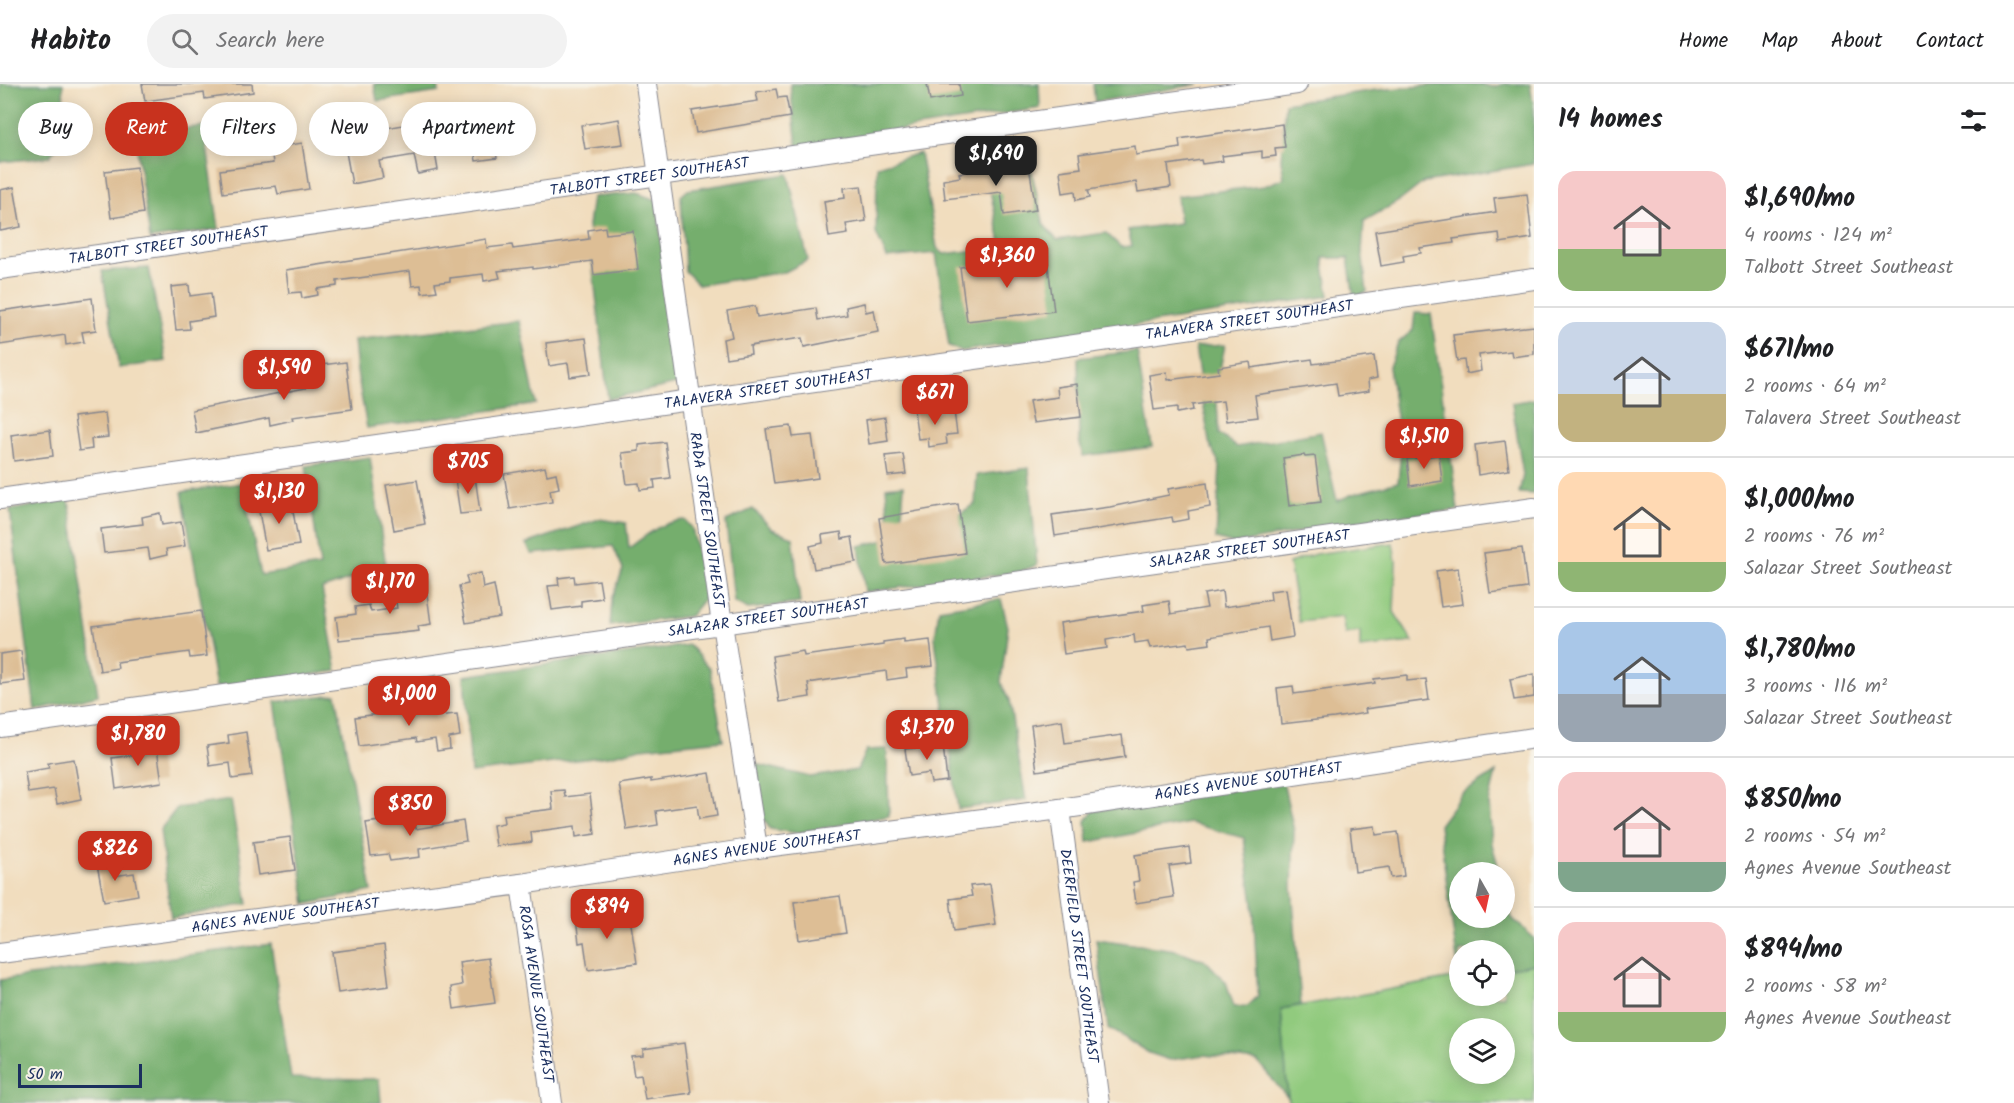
<!DOCTYPE html>
<meta charset="utf-8">
<style>
:root{--surface:#fff;--page:#f2f2f2;--text:#202124;--muted:#757577;--line:#e0e0e0;--accent:#c8321e}
body{margin:0;font-family:Kalam,sans-serif;background:var(--page);color:var(--text);height:100vh;display:flex;flex-direction:column;font-size:22px;white-space:nowrap}
*{box-sizing:border-box;margin:0}
p{font-size:20px;color:var(--muted)}
.icon{flex:none;width:33px;height:33px;fill:none;stroke:currentColor;stroke-width:2;stroke-linecap:round;stroke-linejoin:round}
.map{position:relative;flex:1;overflow:hidden}
.panel{display:flex;flex-direction:column;background:var(--surface);width:480px}
.panel>*{flex:none}
.banner{position:absolute;left:18px;top:18px;width:570px;height:54px;display:flex;gap:12px}
.needle{width:39px;rotate:171deg}
.controls{position:absolute;left:1449px;top:778px;display:grid;gap:12px}
.controls a{display:grid;place-items:center;width:66px;height:66px;border-radius:50%;background:var(--surface);box-shadow:0 3px 15px #0003;font-size:30px}
.scale{position:absolute;left:18px;bottom:15px;width:124px;box-sizing:border-box;padding-left:6px;border:3px solid #1b2f5e;border-top:0;font-size:16px;line-height:21px;white-space:nowrap;color:#1b2f5e;-webkit-text-stroke:4px #f7f3e8;paint-order:stroke}
.price{position:absolute;translate:-50% -51px;padding:0 14px;border-radius:12px;background:var(--accent);color:#fff;font-size:20px;line-height:39px;filter:drop-shadow(0 2px 3px #0008)}
.price::after{content:'';position:absolute;left:50%;top:36px;width:18px;height:14px;margin-left:-9px;background:inherit;clip-path:polygon(0 0,100% 0,50% 100%)}
.price.on{background:#222;color:#fff}
ul{padding:0;list-style:none}
li{display:flex;align-items:center;gap:18px;height:150px;padding:0 24px}
li+li{border-top:2px solid var(--line)}
li span{display:grid;place-items:center;flex:none;width:168px;height:120px;border-radius:18px;color:#555}
li>.icon{margin-inline-start:auto}
span .icon{width:72px;height:72px;fill:#fffc;stroke-width:1}
li b{font-size:26px}
h2{display:flex;justify-content:space-between;align-items:center;height:72px;padding:0 24px;font-size:26px}
.tag{padding:0 21px;border-radius:27px;background:var(--surface);box-shadow:0 3px 15px #0003;font-size:21px;line-height:54px}
.tag.on{background:var(--accent);color:#fff}
header{display:flex;align-items:center;gap:36px;box-sizing:border-box;height:84px;padding:0 30px;background:var(--surface);border-bottom:2px solid var(--line)}
header strong{font-size:28px}
nav{display:flex;gap:33px;margin-inline-start:auto;font-size:21px}
.search{width:420px;height:54px;background:var(--page);display:flex;align-items:center;gap:15px;box-sizing:border-box;padding:0 21px;border-radius:33px;color:var(--muted);font-size:22px}
main{display:flex;flex:1;min-height:0}
.map>svg:first-child{display:block}
</style>
<header>
<strong>Habito</strong>
<div class="search"><svg class="icon" aria-label="search" viewBox="0 0 24 24"><circle cx="10" cy="10" r="6"/><path d="M15 15l6 6"/></svg>Search here</div>
<nav><a>Home</a><a>Map</a><a>About</a><a>Contact</a></nav>
</header>
<main>
<div class="map">
<svg width="1534" height="1019" viewBox="0 0 1534 1019">
<rect width="100%" height="100%" fill="#f7f3e8"/>
<filter id="ink" filterUnits="userSpaceOnUse"><feTurbulence type="fractalNoise" baseFrequency=".0167" numOctaves="2"/><feDisplacementMap in="SourceGraphic" scale="12" xChannelSelector="R" yChannelSelector="G"/><feConvolveMatrix kernelMatrix="1 2 1 2 8 2 1 2 1" color-interpolation-filters="sRGB"/></filter>
<filter id="wash" filterUnits="userSpaceOnUse"><feTurbulence type="fractalNoise" baseFrequency=".008" numOctaves="4" result="noise"/><feDisplacementMap in="SourceGraphic" scale="24" xChannelSelector="R" yChannelSelector="G"/><feGaussianBlur stdDeviation="1.35" result="paint"/><feColorMatrix in="noise" values="0 0 0 0 0 0 0 0 0 0 0 0 0 0 0 0 0 1.4 0 .05"/><feComposite in="paint" operator="in"/></filter>
<g filter="url(#wash)">
<rect width="100%" height="100%" fill="#f1ddbe"/>
<path fill="#91ca7e" stroke="#567c6e" stroke-width="1.5" fill-rule="evenodd" d="M 1393,459 L 1396,477 L 1394,528 L 1413,558 L 1360,564 L 1360,548 L 1345,550 L 1342,533 L 1299,538 L 1289,479 L 1315,470 Z
M 1534,880 L 1534,1019 L 1288,1019 L 1281,925 L 1459,893 L 1460,912 L 1504,912 L 1505,885 ZM 1460,945 L 1504,945 L 1504,990 L 1460,990 Z"/>
<path fill="#74ae6d" stroke="#486e66" stroke-width="1.5" d="M 0,0 L 63,0 L 65,54 L 49,73 L 0,78 Z
M 374,0 L 438,0 L 439,8 L 377,17 Z
M 790,0 L 1039,0 L 1040,24 L 797,62 Z
M 1093,0 L 1199,0 L 1095,18 Z
M 1450,0 L 1480,0 L 1492,3 L 1505,0 L 1530,0 L 1534,27 L 1533,80 L 1424,98 L 1401,116 L 1364,137 L 1362,168 L 1367,208 L 1354,214 L 1348,174 L 1323,174 L 1329,212 L 962,267 L 949,263 L 936,169 L 887,174 L 876,149 L 877,82 L 920,69 L 937,164 L 944,170 L 1002,163 L 981,64 L 1024,56 L 1044,141 L 1057,156 L 1106,149 L 1121,163 L 1132,162 L 1128,146 L 1180,139 L 1177,112 L 1264,102 L 1284,94 L 1281,76 L 1285,19 L 1376,6 Z
M 204,42 L 219,145 L 150,155 L 135,51 Z
M 788,90 L 808,176 L 785,188 L 699,201 L 685,187 L 681,112 L 688,106 Z
M 636,109 L 657,116 L 677,300 L 608,315 L 588,142 L 592,113 Z
M 149,184 L 166,277 L 119,284 L 102,187 Z
M 1415,229 L 1431,230 L 1458,426 L 1370,435 L 1234,460 L 1216,455 L 1220,382 L 1209,358 L 1195,263 L 1225,261 L 1216,304 L 1219,350 L 1237,363 L 1321,348 L 1337,417 L 1353,410 L 1398,398 L 1401,367 L 1389,283 L 1398,259 L 1413,246 Z
M 519,237 L 536,320 L 367,344 L 357,288 L 354,256 Z
M 1137,267 L 1152,363 L 1083,372 L 1079,356 L 1078,274 Z
M 1534,315 L 1534,410 L 1519,409 L 1523,391 L 1512,319 Z
M 370,373 L 386,483 L 322,505 L 337,587 L 216,603 L 182,408 L 242,399 L 261,491 L 320,482 L 306,382 Z
M 1029,384 L 1037,481 L 1019,488 L 865,508 L 859,462 L 890,455 L 886,403 L 904,401 L 901,446 L 928,450 L 975,420 L 977,391 Z
M 69,416 L 98,611 L 35,626 L 10,426 Z
M 753,425 L 772,445 L 793,453 L 800,519 L 748,525 L 734,518 L 726,437 Z
M 599,435 L 626,439 L 629,464 C 646,451 663,437 685,436 L 692,444 L 707,511 L 690,532 L 610,542 L 612,516 L 623,485 L 613,462 L 532,470 L 526,460 Z
M 1001,515 L 1008,543 L 1001,598 L 1009,617 L 1026,716 L 958,725 L 935,555 L 939,525 Z
M 689,561 L 710,585 L 723,656 L 641,664 L 609,672 L 471,689 L 464,592 Z
M 336,610 L 372,807 L 306,820 L 275,618 Z
M 887,665 L 889,732 L 797,749 L 770,745 L 763,734 L 756,680 L 810,693 L 857,686 L 866,666 Z
M 1496,688 L 1489,719 L 1492,760 L 1500,789 L 1460,789 L 1460,834 L 1504,834 L 1505,808 L 1512,834 L 1534,854 L 1534,880 L 1505,885 L 1504,867 L 1460,867 L 1459,891 L 1439,741 L 1462,710 Z
M 1283,698 L 1294,747 L 1292,803 L 1301,921 L 1281,925 L 1288,1014 L 1257,977 L 1204,971 L 1170,976 L 1149,969 L 1108,944 L 1096,855 L 1176,866 L 1206,877 L 1226,898 L 1234,923 L 1248,922 L 1258,912 L 1253,820 L 1244,754 L 1190,739 L 1088,758 L 1086,737 L 1093,727 Z
M 231,716 L 248,820 L 171,834 L 160,746 L 177,724 Z
M 271,860 L 291,994 L 379,995 L 381,1019 L 0,1019 L 0,896 Z"/>
<g id="blocks">
<path fill="#ddbe95" d="M 142,0 L 252,0 L 253,8 L 205,15 L 204,9 L 145,17 Z
M 927,0 L 959,0 L 961,12 L 930,17 Z
M 776,5 L 778,14 L 786,13 L 790,33 L 696,49 L 692,27 L 758,17 L 756,8 Z
M 475,30 L 477,40 L 492,38 L 497,74 L 476,77 L 474,64 L 435,69 L 438,86 L 418,90 L 414,71 L 379,77 L 383,94 L 352,100 L 343,52 L 419,38 L 421,46 L 452,40 L 451,33 Z
M 619,35 L 623,60 L 585,65 L 581,41 Z
M 1282,40 L 1285,63 L 1275,64 L 1276,72 L 1262,74 L 1262,67 L 1222,72 L 1223,77 L 1202,80 L 1201,76 L 1168,81 L 1171,103 L 1138,108 L 1136,98 L 1088,106 L 1090,113 L 1076,116 L 1075,107 L 1063,109 L 1060,87 L 1081,84 L 1079,70 L 1135,62 L 1136,71 L 1180,64 L 1179,55 Z
M 302,59 L 309,105 L 278,110 L 276,102 L 223,109 L 220,86 L 273,79 L 271,64 Z
M 1015,79 L 1016,84 L 1029,82 L 1036,126 L 1004,131 L 1001,108 L 945,115 L 943,96 L 960,93 L 959,89 L 997,84 L 997,81 Z
M 137,83 L 143,129 L 111,134 L 105,87 Z
M 861,102 L 866,137 L 846,140 L 848,150 L 829,153 L 824,117 L 845,114 L 844,104 Z
M 14,103 L 21,143 L 0,147 L 0,106 Z
M 1527,110 L 1532,154 L 1500,159 L 1499,149 L 1453,155 L 1454,159 L 1420,164 L 1421,169 L 1403,172 L 1404,178 L 1381,182 L 1375,147 L 1496,128 L 1494,114 Z
M 605,143 L 606,150 L 633,147 L 638,185 L 594,191 L 592,177 L 533,185 L 533,183 L 498,187 L 500,194 L 484,197 L 483,190 L 450,194 L 450,197 L 435,199 L 437,207 L 422,209 L 421,201 L 412,202 L 410,187 L 337,197 L 337,202 L 317,205 L 318,211 L 302,214 L 301,208 L 289,209 L 286,186 L 486,155 L 487,164 L 512,161 L 513,165 L 589,155 L 588,146 Z
M 1047,174 L 1054,227 L 967,237 L 960,183 Z
M 189,201 L 190,212 L 211,209 L 214,233 L 189,237 L 190,245 L 176,246 L 171,203 Z
M 92,214 L 96,246 L 82,248 L 84,258 L 66,261 L 65,251 L 0,261 L 0,227 Z
M 864,219 L 866,228 L 874,226 L 878,248 L 804,263 L 802,254 L 781,257 L 750,262 L 751,270 L 726,274 L 723,255 L 732,253 L 727,227 L 755,222 L 757,233 L 816,224 L 818,236 L 847,231 L 846,223 Z
M 1534,242 L 1534,270 L 1512,273 L 1511,267 L 1479,271 L 1481,287 L 1466,290 L 1464,276 L 1457,277 L 1453,251 Z
M 586,254 L 591,290 L 570,293 L 568,279 L 549,282 L 546,259 Z
M 1374,272 L 1377,294 L 1368,296 L 1369,307 L 1338,312 L 1336,299 L 1255,311 L 1258,333 L 1226,337 L 1223,317 L 1192,321 L 1193,326 L 1177,329 L 1177,323 L 1154,326 L 1149,291 L 1167,288 L 1168,296 L 1219,289 L 1218,283 L 1250,278 L 1251,284 L 1312,275 L 1313,280 Z
M 346,278 L 352,325 L 292,333 L 293,336 L 270,341 L 269,334 L 196,349 L 192,326 L 306,304 L 304,283 Z
M 1077,300 L 1081,333 L 1033,339 L 1029,317 L 1058,313 L 1057,303 Z
M 934,324 L 934,329 L 954,327 L 957,350 L 946,351 L 947,360 L 929,363 L 928,354 L 918,355 L 914,326 Z
M 105,329 L 108,353 L 91,355 L 92,365 L 79,367 L 74,333 Z
M 885,333 L 888,357 L 869,360 L 866,336 Z
M 791,342 L 793,353 L 812,351 L 818,394 L 774,400 L 766,345 Z
M 50,346 L 53,372 L 14,377 L 11,351 Z
M 1505,357 L 1509,386 L 1478,391 L 1475,361 Z
M 665,358 L 670,394 L 654,396 L 655,404 L 640,406 L 639,399 L 627,400 L 622,369 L 639,367 L 639,361 Z
M 903,370 L 906,390 L 888,392 L 885,372 Z
M 1304,371 L 1305,373 L 1315,372 L 1321,418 L 1289,422 L 1283,374 Z
M 1439,371 L 1442,397 L 1410,402 L 1407,375 Z
M 545,383 L 547,391 L 556,389 L 559,404 L 550,406 L 552,418 L 510,425 L 504,390 Z
M 475,392 L 480,428 L 460,430 L 455,395 Z
M 417,396 L 425,440 L 394,446 L 386,401 Z
M 1207,399 L 1210,423 L 1188,427 L 1189,435 L 1173,438 L 1172,433 L 1055,452 L 1052,431 L 1110,423 L 1169,411 L 1168,405 Z
M 291,416 L 299,461 L 266,466 L 258,422 Z
M 958,420 L 965,469 L 886,480 L 879,434 Z
M 160,429 L 162,441 L 181,438 L 185,462 L 166,465 L 167,471 L 150,475 L 148,464 L 104,469 L 101,445 L 143,440 L 142,433 Z
M 841,448 L 842,455 L 852,453 L 856,478 L 814,485 L 810,462 L 823,459 L 822,451 Z
M 1522,464 L 1527,504 L 1490,509 L 1484,469 Z
M 1458,484 L 1463,520 L 1441,523 L 1436,487 Z
M 481,489 L 483,504 L 494,501 L 500,533 L 466,539 L 459,502 L 468,500 L 466,492 Z
M 574,492 L 575,499 L 599,496 L 602,514 L 581,517 L 581,522 L 552,526 L 548,502 L 559,501 L 558,494 Z
M 425,495 L 431,540 L 418,542 L 419,547 L 339,556 L 336,533 L 356,530 L 355,523 L 369,521 L 371,528 L 397,524 L 393,500 Z
M 1286,505 L 1293,553 L 1270,557 L 1268,543 L 1209,553 L 1210,560 L 1189,563 L 1188,559 L 1150,564 L 1148,557 L 1135,559 L 1134,551 L 1106,556 L 1107,564 L 1064,570 L 1060,539 L 1144,527 L 1143,521 L 1169,517 L 1171,530 L 1207,524 L 1204,510 L 1222,507 L 1224,523 L 1271,516 L 1270,507 Z
M 201,527 L 207,572 L 190,574 L 189,568 L 117,578 L 118,584 L 100,587 L 93,542 Z
M 904,555 L 904,559 L 930,556 L 933,582 L 906,585 L 907,593 L 887,596 L 886,587 L 808,599 L 810,613 L 779,618 L 772,572 L 803,567 L 804,572 L 883,561 L 883,558 Z
M 21,567 L 25,597 L 0,600 L 0,570 Z
M 1534,590 L 1534,613 L 1514,616 L 1510,595 Z
M 1407,591 L 1407,597 L 1426,595 L 1429,616 L 1365,625 L 1366,629 L 1334,634 L 1281,640 L 1277,604 L 1293,602 L 1294,610 L 1375,599 L 1374,595 Z
M 435,619 L 436,632 L 457,630 L 460,652 L 449,654 L 450,665 L 437,667 L 435,655 L 417,658 L 416,654 L 359,662 L 355,633 L 413,626 L 412,622 Z
M 1062,636 L 1065,659 L 1122,651 L 1125,673 L 1037,687 L 1031,641 Z
M 246,648 L 252,692 L 232,695 L 230,679 L 210,682 L 207,662 L 229,659 L 228,651 Z
M 927,653 L 928,662 L 943,661 L 947,697 L 931,699 L 929,689 L 909,692 L 905,665 L 916,664 L 914,655 Z
M 156,658 L 162,698 L 116,705 L 112,674 L 134,671 L 133,662 Z
M 74,675 L 81,715 L 57,720 L 54,705 L 28,709 L 25,688 L 49,684 L 48,679 Z
M 710,689 L 717,732 L 699,735 L 697,721 L 656,727 L 658,741 L 627,746 L 619,700 L 651,695 L 651,698 Z
M 564,706 L 565,713 L 590,710 L 595,750 L 576,753 L 575,742 L 531,748 L 532,758 L 496,762 L 493,741 L 504,739 L 503,731 L 553,725 L 551,707 Z
M 414,732 L 416,745 L 463,737 L 466,757 L 419,765 L 420,773 L 390,777 L 388,770 L 371,772 L 366,739 Z
M 1375,742 L 1376,751 L 1398,748 L 1404,792 L 1391,794 L 1389,783 L 1355,788 L 1350,745 Z
M 290,753 L 295,786 L 258,791 L 253,758 Z
M 1189,763 L 1191,779 L 1169,782 L 1174,813 L 1136,819 L 1133,798 L 1139,797 L 1135,771 Z
M 110,772 L 114,792 L 134,789 L 138,811 L 104,817 L 96,775 Z
M 990,800 L 996,841 L 954,847 L 950,815 L 972,812 L 970,802 Z
M 840,812 L 846,849 L 799,856 L 794,818 Z
M 629,827 L 637,879 L 588,886 L 584,858 L 579,859 L 576,835 Z
M 384,861 L 389,902 L 338,909 L 332,868 Z
M 488,874 L 495,919 L 454,925 L 451,903 L 462,901 L 459,878 Z
M 684,959 L 691,1009 L 645,1015 L 641,991 L 634,992 L 631,972 L 643,971 L 643,965 Z"/>
</g>
</g>
<g filter="url(#ink)">
<use href="#blocks" fill-opacity="0" stroke="#86868e" stroke-width="1.5"/>
<g fill="none" stroke-linecap="round" stroke-linejoin="round">
<defs>
<g id="minor">
<path id="s1" d="M 646,0 L 722,540 L 757,764"/>
<path id="s2" d="M 0,185 L 1297,0"/>
<path id="s3" d="M 0,415 L 1534,195"/>
<path id="s4" d="M 0,643 L 1534,424"/>
<path id="s5" d="M 1060,725 L 1099,1019"/>
<path id="s6" d="M 521,800 L 552,1019"/>
<path id="s7" d="M 0,869 L 521,800 L 757,764 L 1060,725 L 1534,654"/>
</g>
</defs>
<use href="#minor" stroke="#86868e" stroke-width="22"/>
<use href="#minor" stroke="#fff" stroke-width="20"/>
</g>
</g>
<g text-anchor="middle" stroke-width="5" stroke-linejoin="round" paint-order="stroke">
<g font-size="15" fill="#1b2f5e" stroke="#f7f3e8">
<text dy="5" stroke="none"><textPath href="#s2" startOffset="656">TALBOTT STREET SOUTHEAST</textPath></text>
<text dy="5" stroke="none"><textPath href="#s2" startOffset="170">TALBOTT STREET SOUTHEAST</textPath></text>
<text dy="5" stroke="none"><textPath href="#s3" startOffset="1262">TALAVERA STREET SOUTHEAST</textPath></text>
<text dy="5" stroke="none"><textPath href="#s3" startOffset="776">TALAVERA STREET SOUTHEAST</textPath></text>
<text dy="5" stroke="none"><textPath href="#s1" startOffset="440">RADA STREET SOUTHEAST</textPath></text>
<text dy="5" stroke="none"><textPath href="#s4" startOffset="1262">SALAZAR STREET SOUTHEAST</textPath></text>
<text dy="5" stroke="none"><textPath href="#s4" startOffset="776">SALAZAR STREET SOUTHEAST</textPath></text>
<text dy="5" stroke="none"><textPath href="#s7" startOffset="1260">AGNES AVENUE SOUTHEAST</textPath></text>
<text dy="5" stroke="none"><textPath href="#s7" startOffset="774">AGNES AVENUE SOUTHEAST</textPath></text>
<text dy="5" stroke="none"><textPath href="#s7" startOffset="288">AGNES AVENUE SOUTHEAST</textPath></text>
<text dy="5" stroke="none"><textPath href="#s5" startOffset="148">DEERFIELD STREET SOUTHEAST</textPath></text>
<text dy="5" stroke="none"><textPath href="#s6" startOffset="111">ROSA AVENUE SOUTHEAST</textPath></text>
</g>
</g>
</svg>
<div class="controls">
<a><svg class="needle" viewBox="-14 -14 28 28"><path d="M0-13l5 13h-10z" fill="#e53935"/><path d="M0 13l5-13h-10z" fill="#757577"/></svg></a>
<a><svg class="icon" aria-label="locate" viewBox="0 0 24 24"><circle cx="12" cy="12" r="6"/><path d="M12 2v4M12 18v4M2 12h4M18 12h4"/></svg></a>
<a><svg class="icon" aria-label="layers" viewBox="0 0 24 24"><path d="M12 4l9 5-9 5-9-5zM3 14l9 5 9-5"/></svg></a>
</div>
<div class="scale">50 m</div>
<b class="price on" style="left:996px;top:103px">$1,690</b>
<b class="price" style="left:1007px;top:205px">$1,360</b>
<b class="price" style="left:284px;top:317px">$1,590</b>
<b class="price" style="left:935px;top:342px">$671</b>
<b class="price" style="left:1424px;top:386px">$1,510</b>
<b class="price" style="left:468px;top:411px">$705</b>
<b class="price" style="left:279px;top:441px">$1,130</b>
<b class="price" style="left:390px;top:531px">$1,170</b>
<b class="price" style="left:409px;top:643px">$1,000</b>
<b class="price" style="left:927px;top:677px">$1,370</b>
<b class="price" style="left:138px;top:683px">$1,780</b>
<b class="price" style="left:410px;top:753px">$850</b>
<b class="price" style="left:115px;top:798px">$826</b>
<b class="price" style="left:607px;top:856px">$894</b>
<div class="banner">
<a class="tag">Buy</a>
<a class="tag on">Rent</a>
<a class="tag">Filters</a>
<a class="tag">New</a>
<a class="tag">Apartment</a>
</div>
</div>
<section class="panel">
<h2>14 homes<svg class="icon" aria-label="filters" viewBox="0 0 24 24"><path d="M4 7h16M4 17h16"/><circle cx="9" cy="7" r="2"/><circle cx="15" cy="17" r="2"/></svg></h2>
<ul>
<li><span style="background:linear-gradient(#f6c9c9 65%,#8fb573 0)"><svg class="icon" aria-label="home" viewBox="0 0 24 24"><path d="M3 11l9-7 9 7M6 9v11h12V9"/></svg></span><div><b>$1,690/mo</b><p>4 rooms · 124 m²</p><p>Talbott Street Southeast</p></div></li>
<li><span style="background:linear-gradient(#c9d6e8 60%,#c2b280 0)"><svg class="icon" aria-label="home" viewBox="0 0 24 24"><path d="M3 11l9-7 9 7M6 9v11h12V9"/></svg></span><div><b>$671/mo</b><p>2 rooms · 64 m²</p><p>Talavera Street Southeast</p></div></li>
<li><span style="background:linear-gradient(#ffd9b3 75%,#8fb573 0)"><svg class="icon" aria-label="home" viewBox="0 0 24 24"><path d="M3 11l9-7 9 7M6 9v11h12V9"/></svg></span><div><b>$1,000/mo</b><p>2 rooms · 76 m²</p><p>Salazar Street Southeast</p></div></li>
<li><span style="background:linear-gradient(#a9c7e8 60%,#9aa5b1 0)"><svg class="icon" aria-label="home" viewBox="0 0 24 24"><path d="M3 11l9-7 9 7M6 9v11h12V9"/></svg></span><div><b>$1,780/mo</b><p>3 rooms · 116 m²</p><p>Salazar Street Southeast</p></div></li>
<li><span style="background:linear-gradient(#f6c9c9 75%,#7fa58c 0)"><svg class="icon" aria-label="home" viewBox="0 0 24 24"><path d="M3 11l9-7 9 7M6 9v11h12V9"/></svg></span><div><b>$850/mo</b><p>2 rooms · 54 m²</p><p>Agnes Avenue Southeast</p></div></li>
<li><span style="background:linear-gradient(#f6c9c9 75%,#8fb573 0)"><svg class="icon" aria-label="home" viewBox="0 0 24 24"><path d="M3 11l9-7 9 7M6 9v11h12V9"/></svg></span><div><b>$894/mo</b><p>2 rooms · 58 m²</p><p>Agnes Avenue Southeast</p></div></li>
</ul>
</section>
</main>
